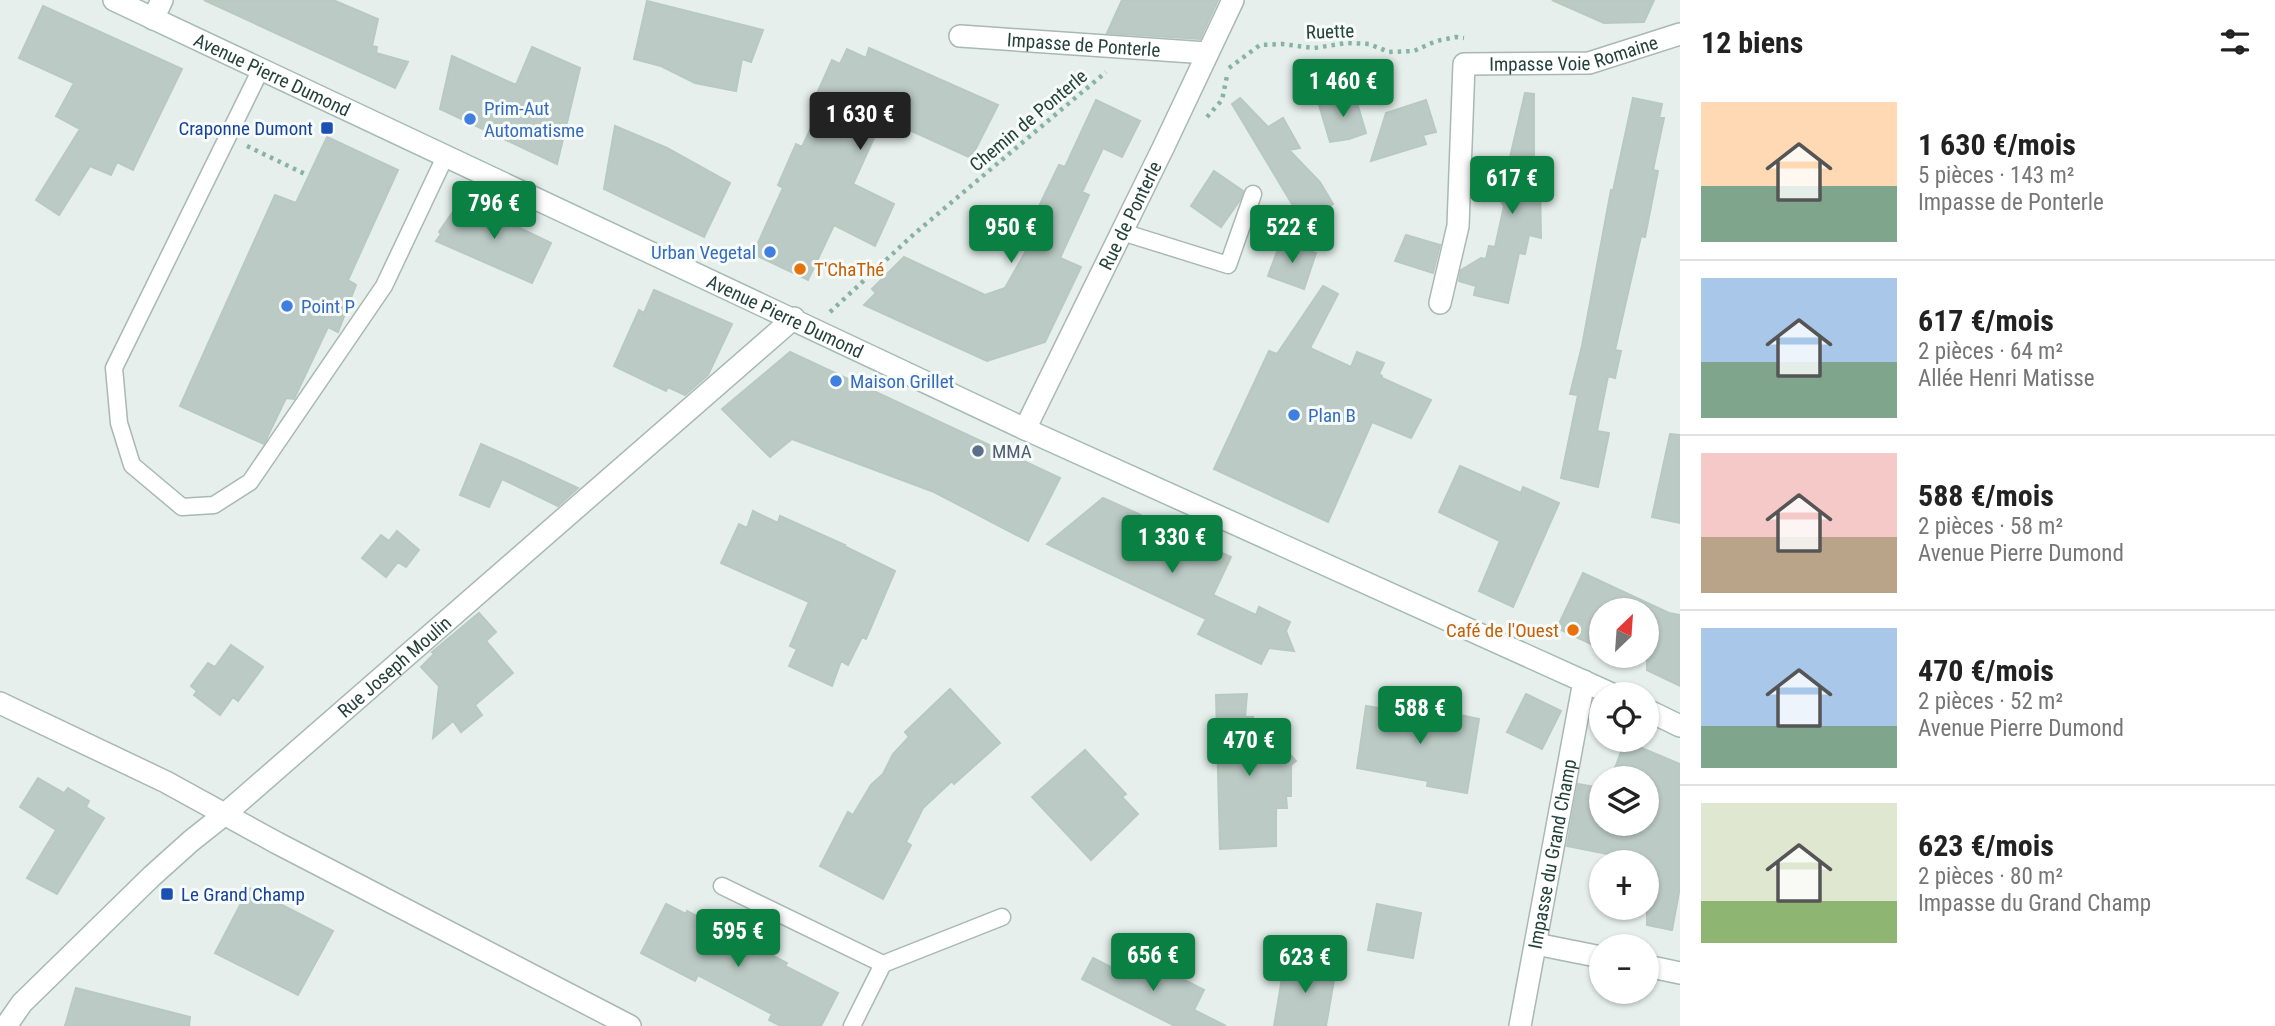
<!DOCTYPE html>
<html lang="fr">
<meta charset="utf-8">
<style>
:root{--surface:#fff;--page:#f6f6f6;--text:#222;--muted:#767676;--line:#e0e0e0;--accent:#0b8043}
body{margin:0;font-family:"Roboto Condensed",sans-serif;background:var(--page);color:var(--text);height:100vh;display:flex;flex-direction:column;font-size:26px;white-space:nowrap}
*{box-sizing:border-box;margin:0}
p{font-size:23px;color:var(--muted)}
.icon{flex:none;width:38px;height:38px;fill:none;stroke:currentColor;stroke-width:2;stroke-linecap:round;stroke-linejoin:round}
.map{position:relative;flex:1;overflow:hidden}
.side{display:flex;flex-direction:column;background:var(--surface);width:595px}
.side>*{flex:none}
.needle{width:46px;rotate:25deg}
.fabs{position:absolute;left:1589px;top:598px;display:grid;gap:14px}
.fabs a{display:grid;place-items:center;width:70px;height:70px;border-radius:50%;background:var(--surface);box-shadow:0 2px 5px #0004;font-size:35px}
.price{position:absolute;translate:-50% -60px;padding:0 16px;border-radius:7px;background:var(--accent);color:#fff;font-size:23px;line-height:46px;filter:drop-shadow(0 2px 4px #0008)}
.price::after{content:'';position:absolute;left:50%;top:42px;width:21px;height:16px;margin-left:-10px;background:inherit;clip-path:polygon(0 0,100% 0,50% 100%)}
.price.active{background:#222;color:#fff}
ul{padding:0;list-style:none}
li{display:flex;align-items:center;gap:21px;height:175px;padding:0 21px}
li+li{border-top:2px solid var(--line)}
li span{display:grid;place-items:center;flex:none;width:196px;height:140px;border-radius:0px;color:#555}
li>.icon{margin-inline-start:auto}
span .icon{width:84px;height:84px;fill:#fffc;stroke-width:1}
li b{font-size:30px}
h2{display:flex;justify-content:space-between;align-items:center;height:84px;padding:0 21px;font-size:30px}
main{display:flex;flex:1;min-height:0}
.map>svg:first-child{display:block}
</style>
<main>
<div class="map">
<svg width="1680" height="1026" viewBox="0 0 1680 1026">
<rect width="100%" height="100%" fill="#e6efeb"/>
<path fill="#bbcac4" stroke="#b8c9c2" stroke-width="2" d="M 204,0 L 333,0 L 378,19 L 372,46 L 377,47 L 376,53 L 408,62 L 395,88 Z
M 1122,0 L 1218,0 L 1200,39 L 1107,33 Z
M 1552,0 L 1654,0 L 1644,22 L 1604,23 Z
M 647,1 L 763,30 L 751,62 L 742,59 L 736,91 L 695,83 L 661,66 L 634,59 Z
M 43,6 L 182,69 L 133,170 L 117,162 L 111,175 L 90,166 L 59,215 L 36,200 L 80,129 L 56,116 L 74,83 L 19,58 Z
M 532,47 L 580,68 L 557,164 L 440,109 L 452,56 L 516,85 Z
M 869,48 L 998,105 L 971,158 L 883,118 L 853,184 L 894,204 L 875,246 L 834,225 L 808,280 L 753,254 L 783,188 L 778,185 L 796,144 L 802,147 L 822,104 L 814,100 L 832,60 L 840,64 L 847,49 L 866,58 Z
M 1525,93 L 1534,94 L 1534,189 L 1540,182 L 1541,238 L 1529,235 L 1525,254 L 1519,253 L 1508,303 L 1474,295 L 1476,286 L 1459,281 L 1461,270 L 1481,258 L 1486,259 L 1489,246 L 1495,247 L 1504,206 L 1500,200 Z
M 1355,96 L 1366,133 L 1349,139 L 1330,142 L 1319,105 Z
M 1240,98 L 1268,127 L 1283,118 L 1300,148 L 1289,150 L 1320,182 L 1333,204 L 1306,223 L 1298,214 L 1232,104 Z
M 1633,98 L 1662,104 L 1659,118 L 1664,118 L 1653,170 L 1658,171 L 1645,237 L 1641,236 L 1615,350 L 1621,351 L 1615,378 L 1608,376 L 1597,431 L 1609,433 L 1598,487 L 1561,478 L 1578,395 L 1570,394 L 1582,346 L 1611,190 L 1613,191 Z
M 1096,100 L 1140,121 L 1122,157 L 1103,148 L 1082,192 L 1089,195 L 1060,258 L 1081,267 L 1045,342 L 987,361 L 864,305 L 876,293 L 872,289 L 904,257 L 985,295 L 1005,288 L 1035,235 L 1027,231 L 1059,165 L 1065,167 Z
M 1426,100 L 1436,132 L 1423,135 L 1426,144 L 1371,161 L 1386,113 Z
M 615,126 L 667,148 L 730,183 L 704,237 L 604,189 Z
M 327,137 L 398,170 L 348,280 L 356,285 L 338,332 L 328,327 L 294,399 L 286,398 L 264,444 L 180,406 L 275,195 L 296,203 Z
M 1214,171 L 1243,191 L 1240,200 L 1221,227 L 1191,206 Z
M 461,200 L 551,243 L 532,283 L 436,241 L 441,234 L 439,232 Z
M 1406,235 L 1440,245 L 1433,273 L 1395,261 Z
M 1281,241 L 1316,253 L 1304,289 L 1268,276 Z
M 1323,286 L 1338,294 L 1310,348 L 1351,367 L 1357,352 L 1384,363 L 1379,374 L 1382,376 L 1382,378 L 1431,400 L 1411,438 L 1372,422 L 1328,522 L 1214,469 L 1269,351 L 1277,354 Z
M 654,290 L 732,324 L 708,375 L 685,395 L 668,387 L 666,391 L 614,366 L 639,310 L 644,313 Z
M 790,352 L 1060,478 L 1028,541 L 934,492 L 792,439 L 770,457 L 722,409 Z
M 1670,434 L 1680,435 L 1680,523 L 1652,517 Z
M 481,444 L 522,462 L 578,488 L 558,506 L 502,479 L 489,507 L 460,495 Z
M 1460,466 L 1521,493 L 1523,487 L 1559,503 L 1513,607 L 1479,591 L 1500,541 L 1439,512 Z
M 1103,498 L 1141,515 L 1144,525 L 1167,536 L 1176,532 L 1231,557 L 1213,595 L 1256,615 L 1259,607 L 1290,622 L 1286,631 L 1294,651 L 1269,648 L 1261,664 L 1198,634 L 1206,619 L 1047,544 Z
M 753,511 L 778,523 L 780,516 L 845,545 L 844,546 L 895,571 L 866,639 L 862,637 L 848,665 L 841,661 L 832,686 L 789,666 L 797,649 L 790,646 L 809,602 L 721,563 L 739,524 L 747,528 Z
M 397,531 L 419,550 L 406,567 L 398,562 L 386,577 L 362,558 L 381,535 L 389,541 Z
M 1583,573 L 1669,613 L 1680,615 L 1680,686 L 1647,670 L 1647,611 L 1601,611 L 1601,628 L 1593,645 L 1557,628 Z
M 479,613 L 496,632 L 486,641 L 513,673 L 475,705 L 482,715 L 461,732 L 453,721 L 433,738 L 439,686 L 421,667 L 434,654 L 432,652 Z
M 231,645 L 263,667 L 238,701 L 233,697 L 220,715 L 194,695 L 197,691 L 191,686 L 208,663 L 215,667 Z
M 950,689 L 1000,743 L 954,784 L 952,781 L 923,808 L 906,842 L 911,845 L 883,899 L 820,866 L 848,812 L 853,815 L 871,785 L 883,774 L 893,754 L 909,737 L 905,732 Z
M 1247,694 L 1245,717 L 1253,717 L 1253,735 L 1282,735 L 1282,745 L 1296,761 L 1291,765 L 1291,796 L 1286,796 L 1287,808 L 1276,808 L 1276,846 L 1220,849 L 1216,695 Z
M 1526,694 L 1561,711 L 1542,749 L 1507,732 Z
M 1429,702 L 1452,707 L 1451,713 L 1479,719 L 1467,793 L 1427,786 L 1428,781 L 1357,768 L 1366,706 L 1427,716 Z
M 1625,741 L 1680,764 L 1680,887 L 1672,930 L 1647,925 L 1647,863 L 1637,863 L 1638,860 L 1567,846 L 1578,784 L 1601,788 L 1601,824 L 1647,824 L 1647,779 L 1611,779 Z
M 1085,750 L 1126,794 L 1122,797 L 1138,814 L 1091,860 L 1032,797 Z
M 38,778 L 64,793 L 68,788 L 89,801 L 86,807 L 104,818 L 57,894 L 27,878 L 56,830 L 20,807 Z
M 249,888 L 333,931 L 298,995 L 215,953 Z
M 666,904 L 686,914 L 687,911 L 787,963 L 785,966 L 838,993 L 821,1026 L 781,1026 L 769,1020 L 772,1014 L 698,975 L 695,981 L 641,953 Z
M 1377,904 L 1421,913 L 1413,958 L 1368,950 Z
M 1093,958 L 1138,981 L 1148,961 L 1204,990 L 1194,1010 L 1226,1026 L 1175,1026 L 1082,979 Z
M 1285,960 L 1336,969 L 1326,1026 L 1274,1026 Z
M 76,988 L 190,1017 L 189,1026 L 65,1026 Z"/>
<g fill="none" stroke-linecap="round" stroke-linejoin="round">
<defs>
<path id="service" d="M 261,69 L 114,368 L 119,423 L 132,465 L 182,507 L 214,505 L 250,482 L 384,286 L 445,157
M 1122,232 L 1228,265 L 1253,194
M 722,886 L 883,964
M 852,1026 L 883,964 L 1002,917"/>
<g id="minor">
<path d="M 153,19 L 162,0"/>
<path id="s1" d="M 960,36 L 1207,53"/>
<path id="s2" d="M 1440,303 L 1458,226 L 1464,64 L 1589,63 L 1680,34"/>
<path id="s3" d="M 1025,429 L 1164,146 L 1233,0"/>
<path d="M 0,703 L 166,782 L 277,843 L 630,1026"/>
<path d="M 1536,944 L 1601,957"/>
<path d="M 1647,966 L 1680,973"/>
<path id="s4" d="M 6,1026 L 22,1003 L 152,876 L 191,841 L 225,814 L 794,318"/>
<path id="s5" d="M 1520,1026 L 1584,681"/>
</g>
<g id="secondary">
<path id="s6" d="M 114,0 L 1025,429 L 1614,695"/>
<path d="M 1647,710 L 1680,726"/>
</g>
</defs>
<use href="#service" stroke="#a8b8b2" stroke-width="19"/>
<use href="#minor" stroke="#a8b8b2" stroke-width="24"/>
<use href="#secondary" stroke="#a4bbb3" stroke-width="24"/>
<path stroke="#86b3a5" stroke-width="4.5" stroke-dasharray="3.5 5" stroke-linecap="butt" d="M 1229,68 L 1260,45 L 1282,44 L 1314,48 L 1347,43 L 1369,44 L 1389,52 L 1414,51 L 1436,41 L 1456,37 L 1464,38
M 1207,117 L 1222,100 L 1227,76
M 247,146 L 305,174
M 830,312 L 914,234 L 1106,72"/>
<use href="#service" stroke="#fff" stroke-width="16"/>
<use href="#minor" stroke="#fff" stroke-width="21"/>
<use href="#secondary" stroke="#fff" stroke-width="21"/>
</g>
<g fill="#3f7fe0" stroke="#f7fbf9" stroke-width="2.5">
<circle cx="470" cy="119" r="7"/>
<circle cx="770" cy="252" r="7"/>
<circle cx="287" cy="306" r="7"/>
<circle cx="836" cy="381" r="7"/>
<circle cx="1294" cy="415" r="7"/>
</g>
<g fill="#1a4fb4" stroke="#f7fbf9" stroke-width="2.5">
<rect x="320" y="121" width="14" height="14" rx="3.5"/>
<rect x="160" y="887" width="14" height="14" rx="3.5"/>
</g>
<g fill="#e8710a" stroke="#f7fbf9" stroke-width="2.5">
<circle cx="800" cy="269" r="7"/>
<circle cx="1573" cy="630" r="7"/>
</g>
<circle fill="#5c6f8a" stroke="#f7fbf9" stroke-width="2.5" cx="978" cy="451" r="7"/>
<g text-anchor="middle" stroke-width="6" stroke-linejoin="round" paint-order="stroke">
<g font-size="19" fill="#24423a" stroke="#f7fbf9">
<text transform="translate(1330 31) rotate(-2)" y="7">Ruette</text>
<text dy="7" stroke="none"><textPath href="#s1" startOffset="124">Impasse de Ponterle</textPath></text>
<text dy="7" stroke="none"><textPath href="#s2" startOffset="352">Impasse Voie Romaine</textPath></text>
<text dy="7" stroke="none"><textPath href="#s6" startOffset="175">Avenue Pierre Dumond</textPath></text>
<text transform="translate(1028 120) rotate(-40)" y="7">Chemin de Ponterle</text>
<text dy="7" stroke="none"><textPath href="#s3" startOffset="238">Rue de Ponterle</textPath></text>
<text dy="7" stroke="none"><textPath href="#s6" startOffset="742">Avenue Pierre Dumond</textPath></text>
<text dy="7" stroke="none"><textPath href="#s4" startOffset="530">Rue Joseph Moulin</textPath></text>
<text dy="7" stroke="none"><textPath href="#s5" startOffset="175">Impasse du Grand Champ</textPath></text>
</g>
<g font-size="19" fill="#366cbe" stroke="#f7fbf9" text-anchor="start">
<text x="484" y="115">Prim-Aut<tspan x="484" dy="22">Automatisme</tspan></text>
<text x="756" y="259" text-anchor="end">Urban Vegetal</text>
<text x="301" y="313">Point P</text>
<text x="850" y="388">Maison Grillet</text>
<text x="1308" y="422">Plan B</text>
</g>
<g font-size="19" fill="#164399" stroke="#f7fbf9" text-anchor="end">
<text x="313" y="135">Craponne Dumont</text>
<text x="181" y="901" text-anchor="start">Le Grand Champ</text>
</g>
<g font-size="19" fill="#c56008" stroke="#f7fbf9" text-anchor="start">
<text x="814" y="276">T'ChaThé</text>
<text x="1559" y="637" text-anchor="end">Café de l'Ouest</text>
</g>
<g font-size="19" fill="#4e5e75" stroke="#f7fbf9" text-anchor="start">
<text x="992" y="458">MMA</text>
</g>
</g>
</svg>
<div class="fabs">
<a><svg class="needle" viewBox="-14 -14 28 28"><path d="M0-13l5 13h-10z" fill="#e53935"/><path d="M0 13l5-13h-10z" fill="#767676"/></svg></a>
<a><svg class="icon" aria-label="locate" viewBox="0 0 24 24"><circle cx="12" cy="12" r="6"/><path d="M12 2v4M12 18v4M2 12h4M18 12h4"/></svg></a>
<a><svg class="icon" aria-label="layers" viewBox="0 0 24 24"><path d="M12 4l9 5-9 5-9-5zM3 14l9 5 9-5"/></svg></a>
<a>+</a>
<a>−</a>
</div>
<b class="price" style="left:1343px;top:119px">1 460 €</b>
<b class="price active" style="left:860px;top:152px">1 630 €</b>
<b class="price" style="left:1512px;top:216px">617 €</b>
<b class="price" style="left:494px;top:241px">796 €</b>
<b class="price" style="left:1011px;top:265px">950 €</b>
<b class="price" style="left:1292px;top:265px">522 €</b>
<b class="price" style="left:1172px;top:575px">1 330 €</b>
<b class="price" style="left:1420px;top:746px">588 €</b>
<b class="price" style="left:1249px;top:778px">470 €</b>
<b class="price" style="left:738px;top:969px">595 €</b>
<b class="price" style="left:1153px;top:993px">656 €</b>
<b class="price" style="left:1305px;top:995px">623 €</b>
</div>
<section class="side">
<h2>12 biens<svg class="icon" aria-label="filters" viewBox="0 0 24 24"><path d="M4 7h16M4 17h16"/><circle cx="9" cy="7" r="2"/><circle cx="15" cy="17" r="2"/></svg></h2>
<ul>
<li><span style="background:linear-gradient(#ffd9b3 60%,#7fa58c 0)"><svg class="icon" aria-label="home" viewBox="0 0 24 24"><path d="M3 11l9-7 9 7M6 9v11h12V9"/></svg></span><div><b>1 630 €/mois</b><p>5 pièces · 143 m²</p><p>Impasse de Ponterle</p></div></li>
<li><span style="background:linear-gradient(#a9c7e8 60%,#7fa58c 0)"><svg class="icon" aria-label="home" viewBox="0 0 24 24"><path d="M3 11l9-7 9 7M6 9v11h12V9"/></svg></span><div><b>617 €/mois</b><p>2 pièces · 64 m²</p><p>Allée Henri Matisse</p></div></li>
<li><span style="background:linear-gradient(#f6c9c9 60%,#b9a48a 0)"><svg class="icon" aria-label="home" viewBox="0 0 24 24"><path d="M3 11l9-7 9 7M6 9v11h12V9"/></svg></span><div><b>588 €/mois</b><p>2 pièces · 58 m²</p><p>Avenue Pierre Dumond</p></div></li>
<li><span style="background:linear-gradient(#a9c7e8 70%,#7fa58c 0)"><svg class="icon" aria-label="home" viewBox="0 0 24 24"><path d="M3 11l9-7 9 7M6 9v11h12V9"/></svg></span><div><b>470 €/mois</b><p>2 pièces · 52 m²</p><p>Avenue Pierre Dumond</p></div></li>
<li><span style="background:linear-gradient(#dfe7d0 70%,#8fb573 0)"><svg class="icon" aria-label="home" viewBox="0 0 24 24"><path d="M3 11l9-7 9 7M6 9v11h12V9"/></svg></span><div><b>623 €/mois</b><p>2 pièces · 80 m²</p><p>Impasse du Grand Champ</p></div></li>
</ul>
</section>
</main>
